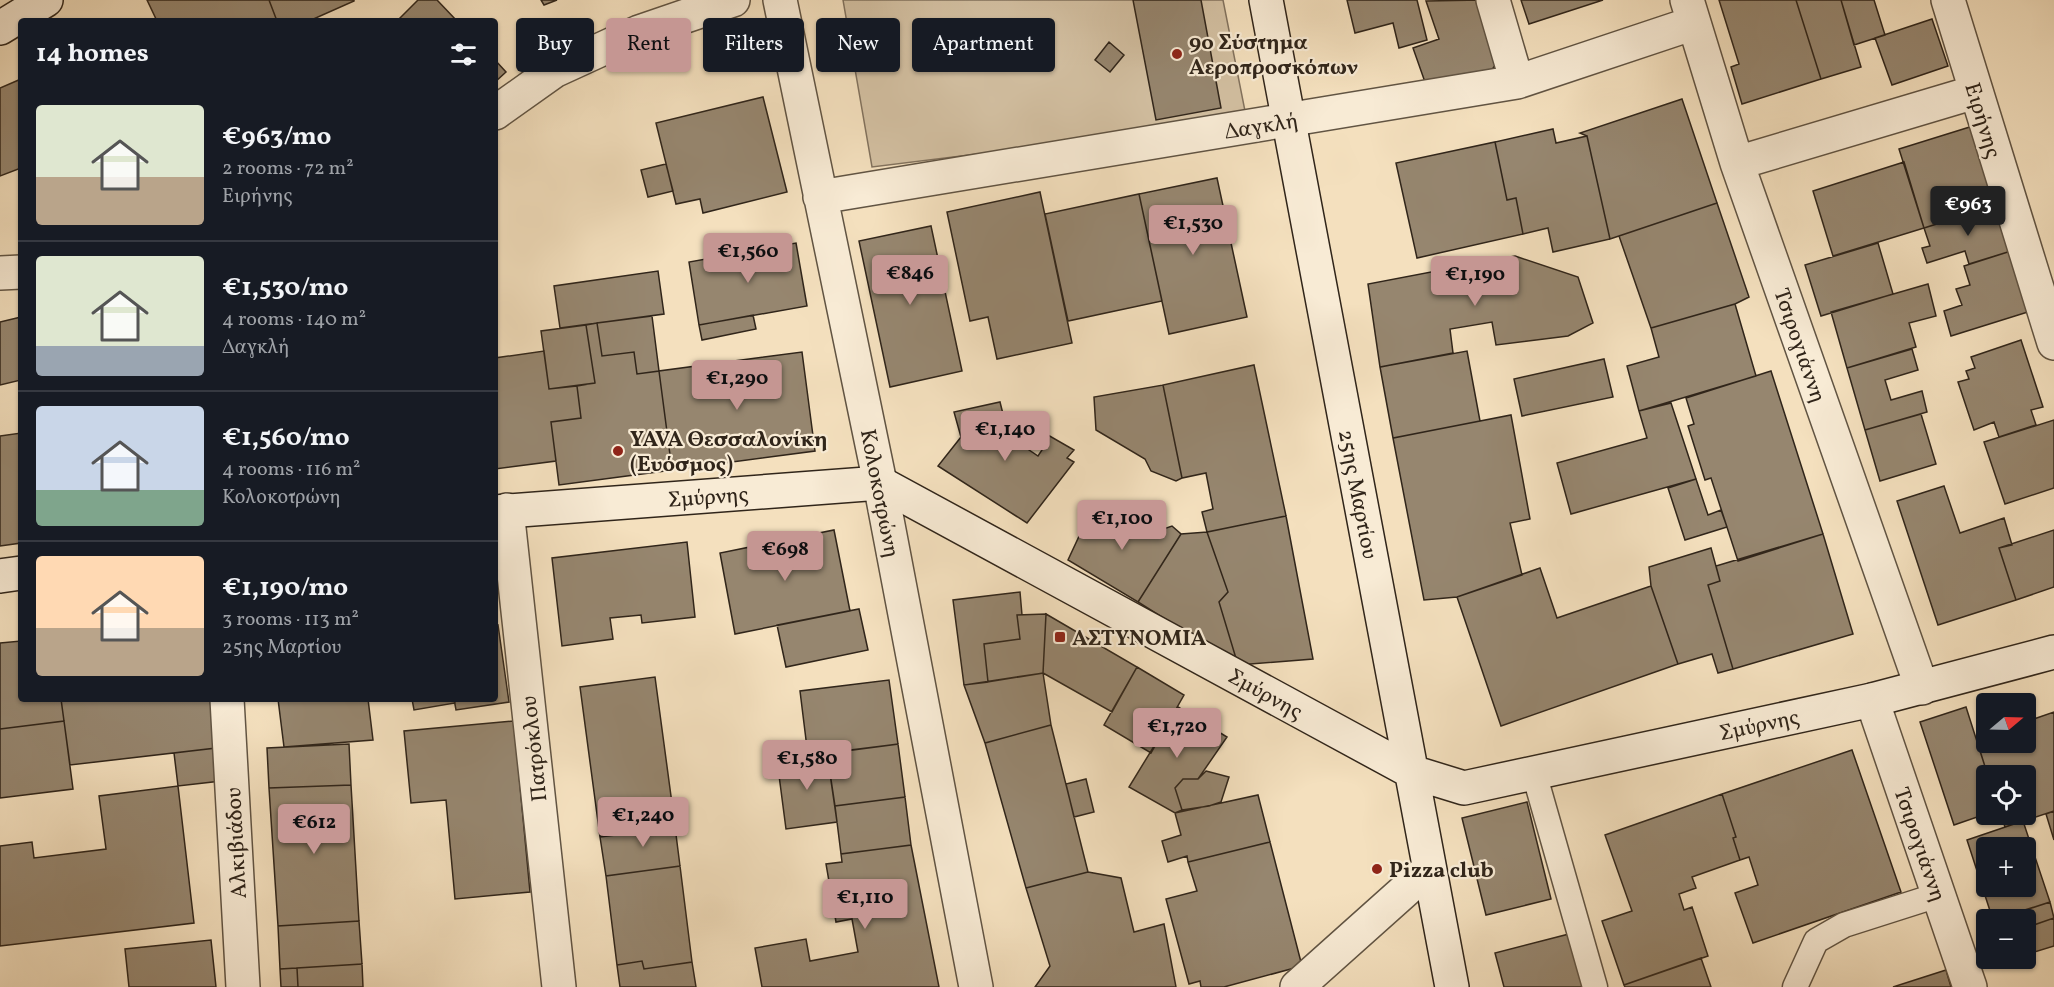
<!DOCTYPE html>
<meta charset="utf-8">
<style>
:root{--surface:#171b24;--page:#20242c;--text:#f1f3f6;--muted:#9ea1a6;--line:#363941;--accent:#c59692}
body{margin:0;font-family:Vollkorn,serif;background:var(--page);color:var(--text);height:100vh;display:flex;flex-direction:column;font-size:22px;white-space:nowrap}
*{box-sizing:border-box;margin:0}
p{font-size:20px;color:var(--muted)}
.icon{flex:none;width:33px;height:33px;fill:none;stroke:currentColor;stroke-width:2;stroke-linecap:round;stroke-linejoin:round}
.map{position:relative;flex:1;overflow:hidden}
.details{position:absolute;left:18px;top:18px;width:480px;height:684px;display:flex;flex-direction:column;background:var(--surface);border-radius:6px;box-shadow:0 2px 4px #0004}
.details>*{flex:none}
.top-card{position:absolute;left:516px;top:18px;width:570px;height:54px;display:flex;gap:12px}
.needle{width:39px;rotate:71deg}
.buttons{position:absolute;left:1976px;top:693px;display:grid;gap:12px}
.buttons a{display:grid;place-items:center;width:60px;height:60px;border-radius:6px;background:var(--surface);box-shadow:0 2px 4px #0004;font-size:30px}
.price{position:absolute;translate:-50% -51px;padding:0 14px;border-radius:6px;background:var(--accent);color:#111;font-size:20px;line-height:39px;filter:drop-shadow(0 2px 3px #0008)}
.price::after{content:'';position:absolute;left:50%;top:36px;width:18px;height:14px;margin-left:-9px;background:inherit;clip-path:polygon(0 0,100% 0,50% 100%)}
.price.active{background:#222;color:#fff}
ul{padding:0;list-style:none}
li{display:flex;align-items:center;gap:18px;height:150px;padding:0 18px}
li+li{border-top:2px solid var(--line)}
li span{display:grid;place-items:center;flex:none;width:168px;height:120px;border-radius:6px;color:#555}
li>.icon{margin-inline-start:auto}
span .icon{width:72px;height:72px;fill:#fffc;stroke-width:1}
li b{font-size:26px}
h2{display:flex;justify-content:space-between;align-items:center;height:72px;padding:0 18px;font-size:26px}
.chip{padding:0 21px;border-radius:6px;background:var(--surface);box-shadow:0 2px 4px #0004;font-size:21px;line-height:54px}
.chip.active{background:var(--accent);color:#111}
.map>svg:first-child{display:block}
</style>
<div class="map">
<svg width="2054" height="987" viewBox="0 0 2054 987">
<rect width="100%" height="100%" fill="#f4e0be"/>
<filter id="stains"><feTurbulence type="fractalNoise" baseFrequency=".00333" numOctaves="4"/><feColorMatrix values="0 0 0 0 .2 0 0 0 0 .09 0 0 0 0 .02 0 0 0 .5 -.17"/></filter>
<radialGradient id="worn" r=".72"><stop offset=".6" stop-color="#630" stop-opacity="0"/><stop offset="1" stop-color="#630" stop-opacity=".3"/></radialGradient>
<path fill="#d3c0a2" stroke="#82725e" stroke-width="1.5" d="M 843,0 L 1223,0 L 1247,121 L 872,167 Z"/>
<path fill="#96866f" stroke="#30251a" stroke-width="1.5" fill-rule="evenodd" d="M 147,0 L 269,0 L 277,21 L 157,21 Z
M 269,0 L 354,0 L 354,1 L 309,21 L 277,21 Z
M 418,0 L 437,0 L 457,21 L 397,21 Z
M 541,0 L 557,0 L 544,5 Z
M 1133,0 L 1201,0 L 1221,108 L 1156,120 Z
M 1347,0 L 1417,0 L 1427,40 L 1399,48 L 1393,23 L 1355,33 Z
M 1482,0 L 1501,57 L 1489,74 L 1426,85 L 1413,48 L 1439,39 L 1426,1 Z
M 1521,0 L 1603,0 L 1529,24 Z
M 1719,0 L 1796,0 L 1821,79 L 1742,104 L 1731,67 L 1739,64 Z
M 1796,0 L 1841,0 L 1861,67 L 1821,79 Z
M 1841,0 L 1874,0 L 1885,35 L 1854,45 Z
M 1932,19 L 1948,66 L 1892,85 L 1875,38 Z
M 1109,42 L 1124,55 L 1110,72 L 1095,60 Z
M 495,60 L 506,72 L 495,82 Z
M 21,79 L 21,168 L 0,176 L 0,88 Z
M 763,97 L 787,192 L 703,213 L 700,199 L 676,204 L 656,123 Z
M 1682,99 L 1717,203 L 1610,239 L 1587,136 L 1580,133 Z
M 1973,126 L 1997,205 L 1924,228 L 1899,149 Z
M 1553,129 L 1556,143 L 1587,136 L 1610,239 L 1553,252 L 1548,228 L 1523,234 L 1516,198 L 1507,200 L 1495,142 Z
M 1495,142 L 1507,200 L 1516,198 L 1523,234 L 1417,258 L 1396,163 Z
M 1904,162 L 1924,228 L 1833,256 L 1813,191 Z
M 666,164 L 673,191 L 648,197 L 641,170 Z
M 1217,178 L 1247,317 L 1169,334 L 1139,194 Z
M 1040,192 L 1072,343 L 997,359 L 988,317 L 970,321 L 947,212 Z
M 1139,194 L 1162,301 L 1068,321 L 1045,214 Z
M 1717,203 L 1749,297 L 1735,304 L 1651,328 L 1619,236 Z
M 1997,205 L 2011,251 L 1969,264 L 1965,251 L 1927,263 L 1922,248 L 1930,246 L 1924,228 Z
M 931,226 L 962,371 L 890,387 L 859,241 Z
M 796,243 L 807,306 L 699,325 L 689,262 Z
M 1878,243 L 1893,294 L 1821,316 L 1805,265 Z
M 2011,251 L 2031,311 L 1951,336 L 1944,311 L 1962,305 L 1956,289 L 1970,285 L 1964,266 Z
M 1515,256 L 1578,277 L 1593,323 L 1568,336 L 1496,345 L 1492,322 L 1450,329 L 1453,353 L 1380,367 L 1368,284 Z
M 658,271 L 664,314 L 560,328 L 554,286 Z
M 1928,284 L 1936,316 L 1909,323 L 1916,347 L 1847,368 L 1831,312 Z
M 1735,304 L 1756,376 L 1639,411 L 1627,366 L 1659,357 L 1651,328 Z
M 753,315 L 756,329 L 702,340 L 699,325 Z
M 652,316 L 659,371 L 637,374 L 634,352 L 602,356 L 597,323 Z
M 21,317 L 21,380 L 0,385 L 0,322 Z
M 597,323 L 602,356 L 634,352 L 637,374 L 659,371 L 672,470 L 559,485 L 551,422 L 581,418 L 577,386 L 595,383 L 586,325 Z
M 586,325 L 595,383 L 549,389 L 541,331 Z
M 2021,340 L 2043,407 L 2031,410 L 2036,425 L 1999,437 L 1994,422 L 1974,430 L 1958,382 L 1969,379 L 1966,371 L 1975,368 L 1971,357 Z
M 1912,349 L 1918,370 L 1885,380 L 1891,400 L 1922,391 L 1927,412 L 1865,430 L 1847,368 Z
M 544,351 L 549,389 L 577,386 L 581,418 L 551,422 L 556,461 L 495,469 L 495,358 Z
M 1467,351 L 1480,421 L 1393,438 L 1380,367 Z
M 802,352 L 815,451 L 672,470 L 659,371 Z
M 1604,359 L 1613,397 L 1522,416 L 1514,379 Z
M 1254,365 L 1286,516 L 1207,532 L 1202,512 L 1213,509 L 1206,473 L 1182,478 L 1163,385 Z
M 1771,371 L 1823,534 L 1738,561 L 1711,478 L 1705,480 L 1688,426 L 1694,424 L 1686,398 Z
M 1163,385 L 1182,478 L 1176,481 L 1151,471 L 1145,459 L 1096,430 L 1094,397 Z
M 1000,402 L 1006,426 L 1004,433 L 1038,456 L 1046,444 L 1036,438 L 1041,431 L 1074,450 L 1067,458 L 1074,462 L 1027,523 L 938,466 L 961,437 L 954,412 Z
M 1671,403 L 1696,479 L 1571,514 L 1557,463 L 1647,438 L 1639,411 Z
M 1921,414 L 1936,464 L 1880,481 L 1865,430 Z
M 1511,415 L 1530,519 L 1510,523 L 1522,575 L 1457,597 L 1424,600 L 1393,438 Z
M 2054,420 L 2054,488 L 2005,504 L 1984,442 Z
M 21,433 L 21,543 L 0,546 L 0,436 Z
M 1696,479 L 1708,515 L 1721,510 L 1727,527 L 1685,540 L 1668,488 Z
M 1944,486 L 1960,533 L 2004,518 L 2012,545 L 1999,548 L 2016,600 L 1938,625 L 1897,501 Z
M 1095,502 L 1152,533 L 1172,526 L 1181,534 L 1138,602 L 1068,560 Z
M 1286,516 L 1313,659 L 1238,665 L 1219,602 L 1228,592 L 1207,532 Z
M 834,530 L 850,611 L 735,634 L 720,553 Z
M 2054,530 L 2054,587 L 2016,600 L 1999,548 Z
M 1207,532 L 1228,592 L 1219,602 L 1238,665 L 1138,602 L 1181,534 Z
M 1823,534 L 1853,634 L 1733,669 L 1708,585 L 1720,581 L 1716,566 Z
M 687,542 L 695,617 L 642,623 L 641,615 L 610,618 L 613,639 L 562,646 L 552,558 Z
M 1711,548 L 1720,581 L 1708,585 L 1733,669 L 1718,673 L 1712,654 L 1678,664 L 1651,586 L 1649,567 Z
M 1540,568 L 1557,618 L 1651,586 L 1678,664 L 1501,726 L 1457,597 Z
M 1020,592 L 1022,615 L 1017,615 L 1020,639 L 984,644 L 988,682 L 964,685 L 953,600 Z
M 859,609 L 868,650 L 786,667 L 777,625 Z
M 1046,614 L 1137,667 L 1112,712 L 1043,673 Z
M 1046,614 L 1043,673 L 988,682 L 984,644 L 1020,639 L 1017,615 Z
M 498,625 L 509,702 L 456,710 L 454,699 L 495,699 L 495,626 Z
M 21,641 L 21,699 L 61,699 L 64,721 L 0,729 L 0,643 Z
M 1137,667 L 1184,695 L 1151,753 L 1104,725 Z
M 1043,673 L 1051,725 L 985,743 L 964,685 Z
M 655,677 L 673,811 L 651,813 L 654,830 L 600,837 L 580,687 Z
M 889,680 L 898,744 L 808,756 L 800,691 Z
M 61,699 L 210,699 L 216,748 L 70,765 Z
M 278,699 L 368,699 L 373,740 L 284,747 Z
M 412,699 L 454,699 L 455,703 L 414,710 Z
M 1178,707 L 1227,737 L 1198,779 L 1183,779 L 1175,788 L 1182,810 L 1175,813 L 1129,787 Z
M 1966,707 L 1988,776 L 1986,814 L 1954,825 L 1920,722 Z
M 2054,712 L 2054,811 L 2005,827 L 2001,814 L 2025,814 L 2025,776 L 1988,776 L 1976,738 L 1986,734 L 1986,742 L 2025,742 L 2025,722 Z
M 64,721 L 73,789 L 0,798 L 0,729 Z
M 514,721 L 530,892 L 455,899 L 446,800 L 411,803 L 404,731 Z
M 1051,725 L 1088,872 L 1026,888 L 985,743 Z
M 349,744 L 351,785 L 269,788 L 267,748 Z
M 898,744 L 905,797 L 835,806 L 827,753 Z
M 216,748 L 221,781 L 178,786 L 174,753 Z
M 1852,750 L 1901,892 L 1753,943 L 1735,893 L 1758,885 L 1749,857 L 1740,860 L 1733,838 L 1736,837 L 1722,794 Z
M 827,753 L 837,822 L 786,829 L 777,760 Z
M 1206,771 L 1229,777 L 1221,802 L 1209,806 L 1182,810 L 1175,788 L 1183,779 L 1198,779 Z
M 1086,779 L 1094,812 L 1074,817 L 1066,784 Z
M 351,785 L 359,921 L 278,926 L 269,788 Z
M 178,786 L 194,923 L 0,946 L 0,846 L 32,842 L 34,858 L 106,849 L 99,796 Z
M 1722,794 L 1736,837 L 1733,838 L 1740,860 L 1692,877 L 1696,888 L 1679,894 L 1684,910 L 1692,907 L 1708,956 L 1624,985 L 1602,921 L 1632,911 L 1605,835 Z
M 1258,795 L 1270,842 L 1188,862 L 1187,856 L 1168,862 L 1162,841 L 1181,835 L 1175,813 Z
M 905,797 L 911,845 L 841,854 L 835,806 Z
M 1527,802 L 1551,899 L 1486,915 L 1462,818 Z
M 673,811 L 680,866 L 606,876 L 600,837 L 654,830 L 651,813 Z
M 2054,811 L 2054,840 L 2046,814 Z
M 2023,821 L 2050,902 L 1993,920 L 1967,840 ZM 1986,848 L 2025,848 L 2025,886 L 1986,886 Z
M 1270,842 L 1302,966 L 1224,987 L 1201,987 L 1200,981 L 1189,984 L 1166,899 L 1197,891 L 1188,862 Z
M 911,845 L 939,987 L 762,987 L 755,948 L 806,939 L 810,961 L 858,952 L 852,919 L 836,922 L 826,864 L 842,862 L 841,854 Z
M 680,866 L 692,962 L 644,969 L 642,961 L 617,965 L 606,876 Z
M 1088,872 L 1121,878 L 1134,932 L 1164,924 L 1176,987 L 1035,987 L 1050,966 L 1026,888 Z
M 2050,902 L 2054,918 L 2025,928 L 2025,920 L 1996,920 Z
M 2054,918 L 2054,946 L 2025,955 L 2025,928 Z
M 359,921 L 362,964 L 280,969 L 278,926 Z
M 1569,934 L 1583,987 L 1504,987 L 1495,953 Z
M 211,940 L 216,987 L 129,987 L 125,949 Z
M 1701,958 L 1711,987 L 1625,987 L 1624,985 Z
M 642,961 L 644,969 L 692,962 L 696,987 L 620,987 L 617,965 Z
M 362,964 L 363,987 L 298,987 L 297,968 Z
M 297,968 L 298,987 L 281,987 L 280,969 Z
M 1946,970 L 1951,987 L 1893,987 Z"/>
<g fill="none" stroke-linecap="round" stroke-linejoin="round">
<defs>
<path id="lane" d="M 1534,773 L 1595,987
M 1795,987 L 1816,941 L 1844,925 L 1938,895"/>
<path id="street" d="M 780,0 L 880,483 L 976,987
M 1493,0 L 1517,82
M 1687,0 L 1737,163 L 1922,688
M 1948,0 L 2054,343
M 495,113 L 554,71 L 639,32 L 733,0
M 1737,163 L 1975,92
M 820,197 L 1517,82 L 1694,23
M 0,273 L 21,272
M 507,510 L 559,987
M 227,699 L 243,987
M 1872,700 L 1970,987
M 1297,987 L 1429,869"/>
<path id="secondary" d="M 1266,0 L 1452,987
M 0,28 L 46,0
M 495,512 L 880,483 L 1412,772 L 1464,788 L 1872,700 L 2054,652
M 0,576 L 21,573"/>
</defs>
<use href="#lane" stroke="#615443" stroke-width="27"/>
<use href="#street" stroke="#615443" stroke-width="36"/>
<use href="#secondary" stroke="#30251a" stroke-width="36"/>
<use href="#lane" stroke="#f8ebd5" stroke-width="24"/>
<use href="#street" stroke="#f8ebd5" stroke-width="33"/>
<use href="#secondary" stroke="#f8ebd5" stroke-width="33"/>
</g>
<g fill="#8f2418" stroke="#f8ebd5" stroke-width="2">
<circle cx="1177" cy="54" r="6"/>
<circle cx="618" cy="451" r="6"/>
<rect x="1054" y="631" width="12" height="12" rx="3"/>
<circle cx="1377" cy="869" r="6"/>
</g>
<g text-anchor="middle" stroke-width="4.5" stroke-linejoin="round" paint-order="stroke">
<g font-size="22" font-weight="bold" fill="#30251a" stroke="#f8ebd5" text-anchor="start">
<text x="1189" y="49">9ο Σύστημα<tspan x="1189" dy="25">Αεροπροσκόπων</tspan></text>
<text x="630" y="446">YAVA Θεσσαλονίκη<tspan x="630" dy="25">(Ευόσμος)</tspan></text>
<text x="1072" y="645">ΑΣΤΥΝΟΜΙΑ</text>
<text x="1389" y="877">Pizza club</text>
</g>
<g font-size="22" fill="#30251a" stroke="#f8ebd5">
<text transform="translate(1984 120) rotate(73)" y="8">Ειρήνης</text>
<text transform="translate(1261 125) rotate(-9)" y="8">Δαγκλή</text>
<text transform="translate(1801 345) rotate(71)" y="8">Τσιρογιάννη</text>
<text transform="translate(881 493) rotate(79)" y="8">Κολοκοτρώνη</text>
<text transform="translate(1359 494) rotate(79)" y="8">25ης Μαρτίου</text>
<text transform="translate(708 496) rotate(-4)" y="8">Σμύρνης</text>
<text transform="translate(1266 693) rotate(29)" y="8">Σμύρνης</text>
<text transform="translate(1759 724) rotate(-12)" y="8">Σμύρνης</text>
<text transform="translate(533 749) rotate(-96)" y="8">Πατρόκλου</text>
<text transform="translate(235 843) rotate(-93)" y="8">Αλκιβιάδου</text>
<text transform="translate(1921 844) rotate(71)" y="8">Τσιρογιάννη</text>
</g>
</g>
<rect width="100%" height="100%" filter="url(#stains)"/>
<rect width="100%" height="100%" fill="url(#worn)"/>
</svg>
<div class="buttons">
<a><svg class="needle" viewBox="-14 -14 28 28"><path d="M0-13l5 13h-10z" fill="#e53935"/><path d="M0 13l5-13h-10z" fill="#9ea1a6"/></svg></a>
<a><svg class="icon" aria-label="locate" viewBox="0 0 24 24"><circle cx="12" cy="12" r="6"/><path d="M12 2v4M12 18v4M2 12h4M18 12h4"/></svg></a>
<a>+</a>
<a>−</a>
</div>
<b class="price active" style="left:1968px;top:237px">€963</b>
<b class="price" style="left:1193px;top:256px">€1,530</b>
<b class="price" style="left:748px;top:284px">€1,560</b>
<b class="price" style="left:910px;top:306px">€846</b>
<b class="price" style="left:1475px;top:307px">€1,190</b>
<b class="price" style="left:737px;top:411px">€1,290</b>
<b class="price" style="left:1005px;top:462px">€1,140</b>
<b class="price" style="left:1122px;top:551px">€1,100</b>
<b class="price" style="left:785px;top:582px">€698</b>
<b class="price" style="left:1177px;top:759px">€1,720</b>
<b class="price" style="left:807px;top:791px">€1,580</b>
<b class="price" style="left:643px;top:848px">€1,240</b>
<b class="price" style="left:314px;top:855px">€612</b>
<b class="price" style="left:865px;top:930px">€1,110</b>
<div class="top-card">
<a class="chip">Buy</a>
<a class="chip active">Rent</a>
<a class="chip">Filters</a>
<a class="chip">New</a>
<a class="chip">Apartment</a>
</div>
<section class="details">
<h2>14 homes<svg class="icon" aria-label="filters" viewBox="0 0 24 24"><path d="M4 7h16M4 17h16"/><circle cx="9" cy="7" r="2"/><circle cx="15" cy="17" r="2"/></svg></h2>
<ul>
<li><span style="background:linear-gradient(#dfe7d0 60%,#b9a48a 0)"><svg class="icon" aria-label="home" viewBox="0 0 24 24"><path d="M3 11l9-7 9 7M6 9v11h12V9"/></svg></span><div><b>€963/mo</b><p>2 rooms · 72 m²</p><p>Ειρήνης</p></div></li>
<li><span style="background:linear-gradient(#dfe7d0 75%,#9aa5b1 0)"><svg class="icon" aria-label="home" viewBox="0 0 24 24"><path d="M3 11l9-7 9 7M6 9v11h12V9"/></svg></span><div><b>€1,530/mo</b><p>4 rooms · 140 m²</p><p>Δαγκλή</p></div></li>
<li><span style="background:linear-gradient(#c9d6e8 70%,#7fa58c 0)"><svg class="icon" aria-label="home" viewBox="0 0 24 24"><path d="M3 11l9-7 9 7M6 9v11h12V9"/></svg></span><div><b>€1,560/mo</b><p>4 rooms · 116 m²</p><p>Κολοκοτρώνη</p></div></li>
<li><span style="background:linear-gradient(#ffd9b3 60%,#b9a48a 0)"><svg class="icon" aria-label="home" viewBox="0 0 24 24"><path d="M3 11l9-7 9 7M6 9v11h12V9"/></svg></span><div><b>€1,190/mo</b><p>3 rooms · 113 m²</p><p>25ης Μαρτίου</p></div></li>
</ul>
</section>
</div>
